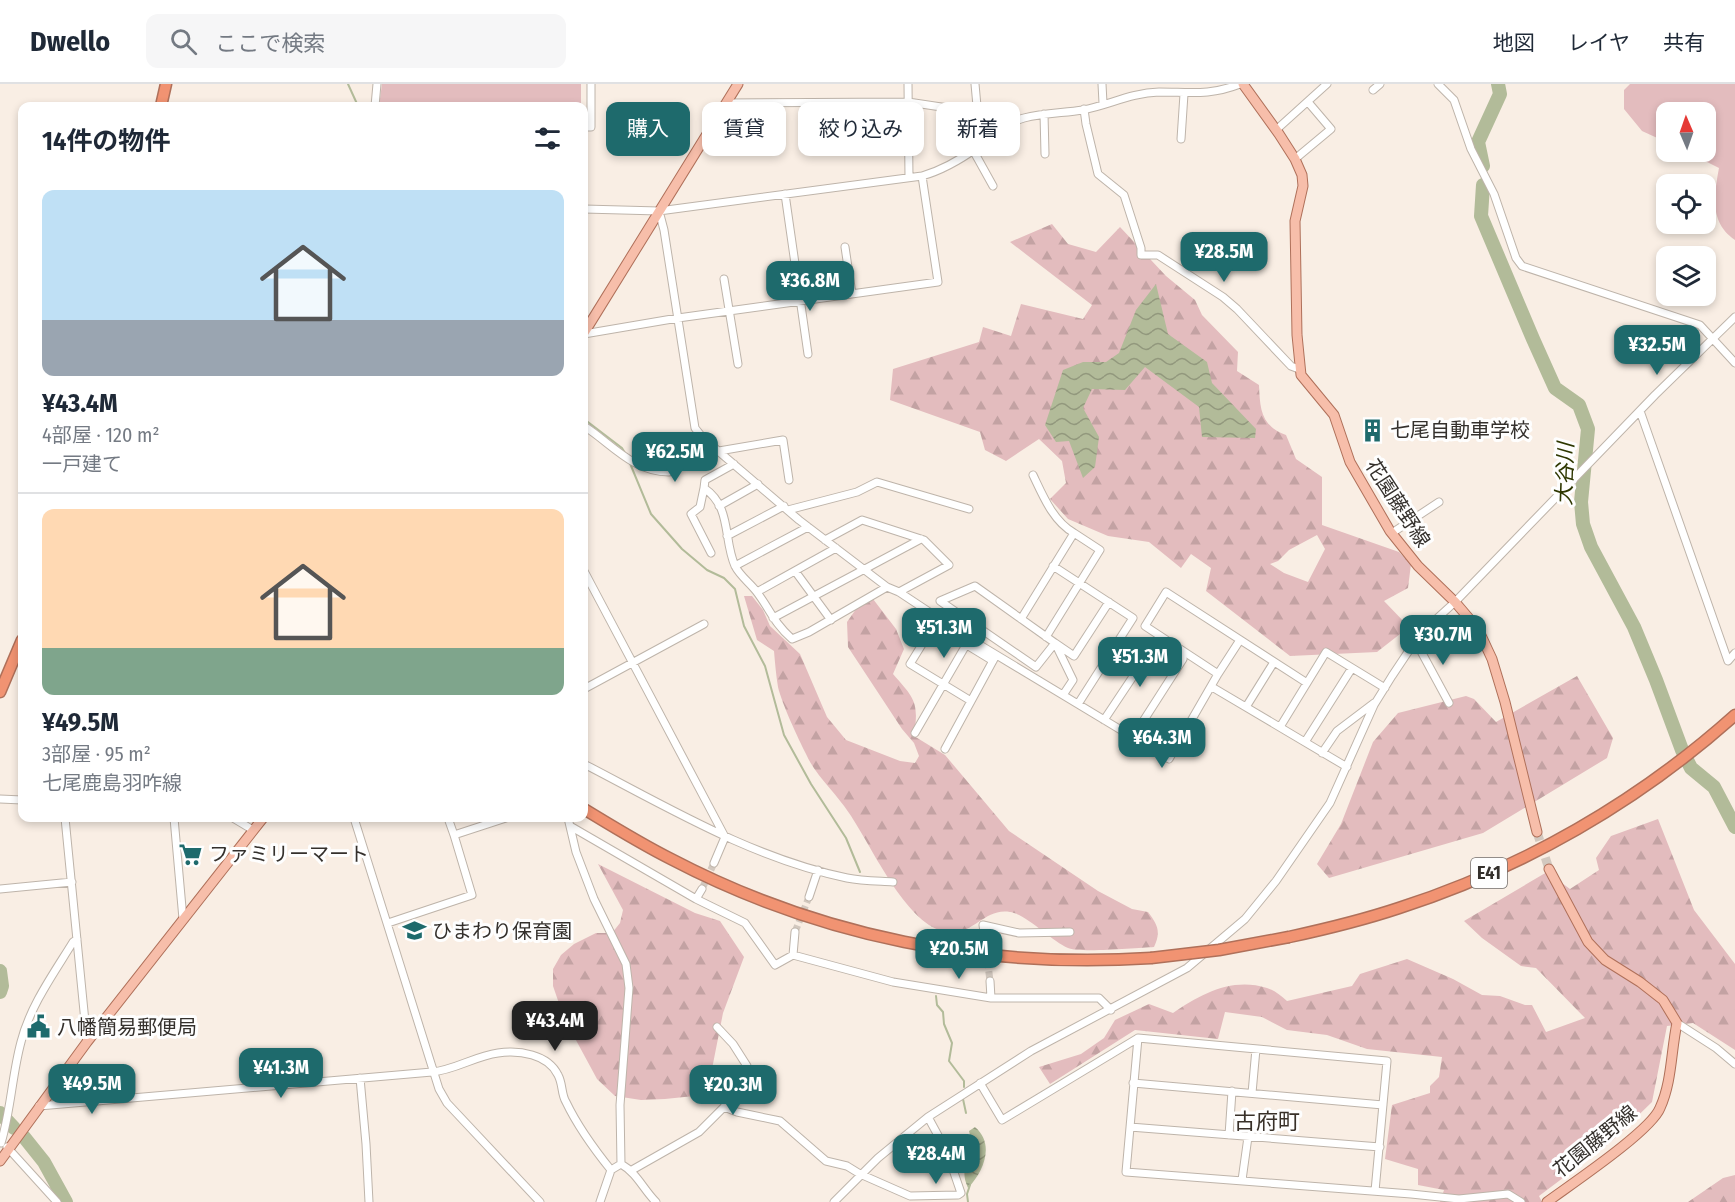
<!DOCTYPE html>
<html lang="ja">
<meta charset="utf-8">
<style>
:root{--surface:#fff;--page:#f6f6f7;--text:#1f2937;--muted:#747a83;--line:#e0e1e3;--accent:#1e6a6c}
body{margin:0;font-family:"Fira Sans Condensed","Noto Sans JP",sans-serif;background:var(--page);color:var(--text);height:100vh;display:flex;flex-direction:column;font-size:22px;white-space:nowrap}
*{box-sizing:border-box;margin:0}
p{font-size:20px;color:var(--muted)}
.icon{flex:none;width:33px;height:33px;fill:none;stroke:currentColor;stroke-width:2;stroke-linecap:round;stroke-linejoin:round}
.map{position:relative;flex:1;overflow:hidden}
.drawer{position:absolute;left:18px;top:18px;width:570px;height:720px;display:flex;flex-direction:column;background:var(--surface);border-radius:12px;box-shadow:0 3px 9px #0003}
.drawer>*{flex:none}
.banner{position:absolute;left:606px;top:18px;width:570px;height:54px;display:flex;gap:12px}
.needle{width:39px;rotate:358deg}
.buttons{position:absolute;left:1656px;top:18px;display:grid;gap:12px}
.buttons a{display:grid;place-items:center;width:60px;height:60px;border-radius:12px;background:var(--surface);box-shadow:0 3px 9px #0003;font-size:30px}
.price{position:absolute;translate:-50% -51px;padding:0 14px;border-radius:12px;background:var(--accent);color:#fff;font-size:20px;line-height:39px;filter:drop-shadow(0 2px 3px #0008)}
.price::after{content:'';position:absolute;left:50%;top:36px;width:18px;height:14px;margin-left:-9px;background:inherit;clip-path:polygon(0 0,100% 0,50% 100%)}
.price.selected{background:#222;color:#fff}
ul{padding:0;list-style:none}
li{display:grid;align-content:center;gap:12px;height:318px;padding:0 24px}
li+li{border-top:2px solid var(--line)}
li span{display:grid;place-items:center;height:186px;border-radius:12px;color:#555}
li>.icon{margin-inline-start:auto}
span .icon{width:108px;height:108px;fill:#fffc;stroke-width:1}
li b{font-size:26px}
h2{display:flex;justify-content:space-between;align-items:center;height:72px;padding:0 24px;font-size:26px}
.tag{padding:0 21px;border-radius:12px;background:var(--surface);box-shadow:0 3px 9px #0003;font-size:21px;line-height:54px}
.tag.selected{background:var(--accent);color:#fff}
header{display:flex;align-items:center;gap:36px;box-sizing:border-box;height:84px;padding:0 30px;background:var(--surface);border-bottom:2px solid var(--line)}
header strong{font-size:28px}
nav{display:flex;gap:33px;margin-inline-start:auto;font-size:21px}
.search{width:420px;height:54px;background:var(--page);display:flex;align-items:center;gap:15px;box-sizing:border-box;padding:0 21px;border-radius:12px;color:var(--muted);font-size:22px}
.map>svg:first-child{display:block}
</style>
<header>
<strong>Dwello</strong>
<div class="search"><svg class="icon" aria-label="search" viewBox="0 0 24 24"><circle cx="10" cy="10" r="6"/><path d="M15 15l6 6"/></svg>ここで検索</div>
<nav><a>地図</a><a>レイヤ</a><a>共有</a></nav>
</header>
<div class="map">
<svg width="1735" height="1118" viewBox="0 0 1735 1118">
<defs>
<pattern id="forest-firs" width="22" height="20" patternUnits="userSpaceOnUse" patternTransform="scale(1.5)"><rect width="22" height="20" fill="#e3bcbe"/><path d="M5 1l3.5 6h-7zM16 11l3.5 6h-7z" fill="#c3a2a3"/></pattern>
<pattern id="water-waves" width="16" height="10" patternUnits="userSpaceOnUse" patternTransform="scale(1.5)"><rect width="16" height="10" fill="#b2bb99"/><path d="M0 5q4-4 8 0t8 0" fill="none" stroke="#92987d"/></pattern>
</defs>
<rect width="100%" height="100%" fill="#f9eee4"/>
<path fill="url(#forest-firs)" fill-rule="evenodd" d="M 1052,140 L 1068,160 L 1096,168 L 1120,143 L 1166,192 L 1195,216 L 1202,231 L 1238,268 L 1237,287 L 1259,301 C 1260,325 1261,342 1286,351 L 1296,375 L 1322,393 L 1322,441 L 1399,468 L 1411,480 L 1408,504 L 1384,517 L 1409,543 L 1377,568 L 1290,572 L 1206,507 L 1211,484 L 1191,470 L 1181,484 L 1149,458 L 1108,452 L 1068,435 L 1050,415 L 1066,399 L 1062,377 L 1039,355 L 1006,377 L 985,366 L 980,348 L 890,316 L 893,285 L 979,258 L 983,243 L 1011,252 L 1021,220 L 1083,235 L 1092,221 L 1010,158 ZM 1317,451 L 1325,465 L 1308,498 L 1284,489 L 1270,480 L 1278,477 L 1289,466 Z
M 744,512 L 752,512 L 763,526 L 770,542 L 800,570 L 827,633 L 846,656 L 900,677 L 915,679 L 919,672 L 914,659 L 902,645 L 848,563 L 847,538 L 861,518 L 873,515 L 896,545 L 904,565 L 893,590 C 915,615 919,618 914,652 L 945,671 L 1009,747 L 1098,807 L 1132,825 L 1148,828 C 1158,841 1161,848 1154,863 C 1138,864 1079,869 1068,864 C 1052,857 1026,830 1010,828 C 982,823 971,858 939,846 C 902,832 871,761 849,729 C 836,709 815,691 806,670 C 798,654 782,620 778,603 C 776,591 775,579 774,567 L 757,556 Z
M 1577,592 L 1613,654 L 1607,674 L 1483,749 L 1329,794 L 1317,780 L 1341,740 L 1373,658 L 1398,629 L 1466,612 L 1474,615 L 1496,638 Z
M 1658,735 L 1694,826 L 1735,880 L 1735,966 L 1693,939 L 1667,942 L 1652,1018 L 1612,1057 L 1539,1112 L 1542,1118 L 1440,1118 L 1444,1106 L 1418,1101 L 1418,1085 L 1385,1075 L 1392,1021 L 1430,1009 L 1430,1002 L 1439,993 L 1442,973 L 1367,965 L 1327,951 L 1287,946 L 1262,933 L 1225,928 L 1218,955 L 1135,946 L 1050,1000 L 1039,983 L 1081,970 L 1104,954 L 1115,936 L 1149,920 L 1173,929 C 1201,910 1232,893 1267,904 C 1274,906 1281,912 1287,917 L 1352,902 L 1360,890 L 1407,875 L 1453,895 L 1482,911 L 1500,912 L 1525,921 L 1532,921 L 1546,948 L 1585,934 L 1536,884 L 1521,882 L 1482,854 L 1464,837 L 1547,788 L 1570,805 L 1599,786 L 1596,774 L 1611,752 Z
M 598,780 L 695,829 L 720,837 L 744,873 L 723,929 L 712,985 L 702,1007 L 694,1012 L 665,1015 L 641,1016 L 615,1012 L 597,995 L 564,934 L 553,902 L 553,885 L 561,871 L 574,860 L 596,849 L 612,849 L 620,839 L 623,826 Z
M 1735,1091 L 1735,1118 L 1688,1118 L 1723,1094 Z"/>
<path fill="#e3bcbe" d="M 382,0 L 581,0 L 581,22 L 379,22 Z
M 1630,0 L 1735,0 L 1735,156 C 1709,138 1714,111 1719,84 L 1687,68 L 1706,68 L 1706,28 L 1666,28 L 1666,58 L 1642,47 L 1624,25 L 1624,6 Z"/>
<path fill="url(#water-waves)" d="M 1156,200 L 1168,250 L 1207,278 L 1212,299 L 1256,345 L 1255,354 L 1202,353 L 1199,323 L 1145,283 L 1125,306 L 1092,305 L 1083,324 L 1099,353 L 1095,383 L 1083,394 L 1069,357 L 1056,358 L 1045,341 L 1063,286 L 1083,278 L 1106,278 L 1119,269 L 1136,226 Z
M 975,1043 C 995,1060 984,1087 968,1104 C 957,1081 975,1067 969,1047 Z"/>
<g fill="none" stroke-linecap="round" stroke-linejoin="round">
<path stroke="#b2bb99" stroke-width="2" d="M 348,0 L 358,22
M 584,335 L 622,364 L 625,369
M 629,377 L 651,430 L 682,465 L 707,486 L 724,494 L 735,505 L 744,542 L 765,582 L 784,651 L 811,700 L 846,754 L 860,788
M 936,912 L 937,921 L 943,928 L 944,940 L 952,959 L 949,977 L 964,997 L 964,1003
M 963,1015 L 966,1029
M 968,1118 L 967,1110 L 970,1101"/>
<path stroke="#b2bb99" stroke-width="14" d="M 1483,82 L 1478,58 L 1500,10 L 1498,0
M 1483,101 L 1481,132 L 1533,255 L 1555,304 L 1579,321 L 1588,345 L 1581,418 L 1583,440 L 1591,463 L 1634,543 L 1656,596 L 1682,666 L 1691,684 L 1714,703 L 1735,743
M 0,887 L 2,902 L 0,908
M 0,1029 L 14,1044
M 24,1053 L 44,1078 L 66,1118"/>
<path stroke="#d2c8bf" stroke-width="7" stroke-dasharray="7 3.5" stroke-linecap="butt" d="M 702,805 L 714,779
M 795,848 L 809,813
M 985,856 L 990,897"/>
<path stroke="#d2c8bf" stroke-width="9" stroke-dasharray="9 4.5" stroke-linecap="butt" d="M 1537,748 L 1549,785"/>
<defs>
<path id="minor" d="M 908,0 L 909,93
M 975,0 L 977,22 L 981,31
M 1102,0 L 1103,19
M 1438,0 L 1454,16 L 1471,65 L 1494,110 L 1516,174 L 1522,182 L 1700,241 L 1735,279
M 1373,6 L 1380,0
M 726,19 L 908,18 L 968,27 L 1009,39
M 375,22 L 377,0
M 1084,25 L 1086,40 L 1098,90 L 1124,111 L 1141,164 L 1141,171 L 1158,171 L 1223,213 L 1237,225 L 1291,282 L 1299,285
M 1044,30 L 1045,70
M 584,43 L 591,43 L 591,0
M 1276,46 L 1327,0
M 1181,55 L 1184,10
M 973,66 L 993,102
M 1295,75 L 1331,45 L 1308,18
M 785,110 L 808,270
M 584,125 L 659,127 L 922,92 C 943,86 960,76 978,63 C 994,52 1005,39 1024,34 C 1044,29 1064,29 1083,26 C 1109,21 1131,9 1159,8 C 1190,8 1209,12 1240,0
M 659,127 L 664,146 L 695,344 L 703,354 L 799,436 L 887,503 L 899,508 L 970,555 L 1169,675 L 1218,590 L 1145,542 L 1166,508 L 1307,599
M 845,163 L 852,210
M 724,195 L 738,280
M 584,250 L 678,234 L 938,198 L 922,92
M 1640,327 L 1728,577 L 1735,569
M 584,342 C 612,360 633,388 669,388 L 703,354
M 719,367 L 783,356 L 789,396
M 734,380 L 705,396 L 704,404 C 732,423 723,455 735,482 C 740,492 750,499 756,507 C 770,525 773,538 792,555 L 809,548 L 887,503
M 1033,391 C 1043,412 1053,437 1074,449
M 704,404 L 700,423 L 691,430 L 711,469
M 719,422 L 758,400
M 788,426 L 857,408 L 877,398 L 969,425
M 1392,449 L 1439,418
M 727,452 L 784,422
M 825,456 L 862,436 L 924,456 L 949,481 L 899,508
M 735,482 L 808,443
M 1053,482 L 1133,534 L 1078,620
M 584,487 L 725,753 L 714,779
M 795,487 L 831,536
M 757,508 L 836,464
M 773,534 L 921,455
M 1021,535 L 1074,449 L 1100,466 L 1046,553
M 1416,558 L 1449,619
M 1218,590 L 1240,556
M 1212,603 L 1347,683
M 584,605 L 704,540
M 1063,611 L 1073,596 L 1055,559 L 975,502 L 940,517 L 1036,583 L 1055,559 L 1074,572 L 1109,518
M 971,617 L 910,580 L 934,541 L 993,577
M 1246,623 L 1274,578
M 1104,636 L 1156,558 L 1183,575 L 1133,653
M 1280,643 L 1326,568 L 1385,604
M 915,649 L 966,561
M 1305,658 L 1352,584
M 945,665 L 995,573
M 1322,669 L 1337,647 L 1374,619
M 584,680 C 669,724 752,774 847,794 C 862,797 878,797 893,798
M 0,715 L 22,716
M 65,734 L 87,958
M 174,734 L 183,835
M 233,734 L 253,746
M 354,734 L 439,1005 L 447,1019 L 540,1118
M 448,734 L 454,751
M 568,734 L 576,768 L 594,815 L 626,880 L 629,904 L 620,1021 L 621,1080
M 570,742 L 696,815 L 745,839 L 775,881 L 793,871 L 893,898 L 991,914 L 1099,914 L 1111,926
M 0,805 L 72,798
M 809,813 L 818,786
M 696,815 L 702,805
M 388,839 L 472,811 L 454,751 L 506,734
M 985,856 L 983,841 L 1019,849 L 1070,848
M 793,871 L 795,848
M 990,897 L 991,914
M 1677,939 L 1716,964 L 1735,980
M 1138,954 L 1126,1088 L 1411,1110 L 1459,1115 L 1508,1110 L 1521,1118
M 360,994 L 366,1060 L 369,1118
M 980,999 L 1002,1036 L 1138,954 L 1387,977 L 1375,1107
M 1133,999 L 1383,1021
M 1252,1009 L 1256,965
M 39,1022 L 432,988 C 455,986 475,972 498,969 C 519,966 548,970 558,991 C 563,1000 561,1010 566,1018 C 578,1043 594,1065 611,1086
M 724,1023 L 737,1028 L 780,1037 L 826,1077 L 847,1082 L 860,1090 L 910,1112 L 958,1111 L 961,1109 L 947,1068 L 928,1033
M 1130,1043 L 1380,1063
M 1229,1051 L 1232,1007
M 1,1059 C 11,1026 12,991 21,958 C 30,922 54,889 73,858 L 77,855
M 7,1063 L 57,1118
M 621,1080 C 637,1089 643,1105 656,1118
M 632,1086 L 699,1048 L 724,1023 L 747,982 L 733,960 L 717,943
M 1242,1096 L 1248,1053
M 600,1118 L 611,1086 L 621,1080
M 834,1118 L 878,1074 L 928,1033 L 1031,967 L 1187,884 L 1245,835 L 1276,797 L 1330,719 L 1374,621 L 1392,592 L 1410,565 L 1433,538 L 1455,518 L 1655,311 L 1735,233"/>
<path id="major" d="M 1243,0 L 1279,50 L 1295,75 L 1302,91 L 1303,102 L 1295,137 L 1297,251 L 1301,291 L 1334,331 L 1350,378 L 1390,447 L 1418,482 L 1455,518 L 1478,545 L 1492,575 L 1505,618 L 1537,748
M 584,249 L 738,0
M 0,1077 L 87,958 L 263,734
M 1547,1118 C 1570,1101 1651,1047 1660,1024 C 1672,998 1671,967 1677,939 L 1663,916 L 1640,898 L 1605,876 L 1588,858 L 1549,785"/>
<path id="highway" d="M 161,22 L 166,0
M 0,608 L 22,556
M 584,725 C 612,742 641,760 671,775 C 820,853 984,885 1151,874
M 1289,853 C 1326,845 1363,836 1399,824 C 1523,784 1638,718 1735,631"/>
</defs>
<use href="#minor" stroke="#beb4aa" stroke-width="9"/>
<use href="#major" stroke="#af705a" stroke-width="11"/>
<use href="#highway" stroke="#af705a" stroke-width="13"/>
<use href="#minor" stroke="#fff" stroke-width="7"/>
<use href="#major" stroke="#f7beaa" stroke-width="9"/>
<use href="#highway" stroke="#f19372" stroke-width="10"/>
<defs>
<path id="highway-bridge" d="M 1151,874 L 1219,866 L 1289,853"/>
</defs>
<use href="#highway-bridge" stroke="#af705a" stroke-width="13" stroke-linecap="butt"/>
<use href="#highway-bridge" stroke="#f19372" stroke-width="10"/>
</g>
<defs>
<symbol id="building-bare" viewBox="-9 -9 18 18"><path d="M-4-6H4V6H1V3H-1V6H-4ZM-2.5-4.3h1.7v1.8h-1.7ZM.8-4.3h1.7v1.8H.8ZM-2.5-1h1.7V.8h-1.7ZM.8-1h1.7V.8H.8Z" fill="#1e6a6c" stroke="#fefefe" stroke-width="2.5" paint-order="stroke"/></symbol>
<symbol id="supermarket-bare" viewBox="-9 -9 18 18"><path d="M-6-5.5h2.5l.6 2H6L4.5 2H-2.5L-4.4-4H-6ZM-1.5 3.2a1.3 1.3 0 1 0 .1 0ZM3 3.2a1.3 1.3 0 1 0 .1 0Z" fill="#1e6a6c" stroke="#fefefe" stroke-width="2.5" paint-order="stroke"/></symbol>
<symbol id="school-bare" viewBox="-9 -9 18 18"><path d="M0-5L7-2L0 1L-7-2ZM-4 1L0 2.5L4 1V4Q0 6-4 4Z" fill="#1e6a6c" stroke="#fefefe" stroke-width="2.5" paint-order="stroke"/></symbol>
<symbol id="civic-bare" viewBox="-9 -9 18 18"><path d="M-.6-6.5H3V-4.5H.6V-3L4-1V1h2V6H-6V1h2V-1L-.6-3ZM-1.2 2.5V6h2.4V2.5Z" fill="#1e6a6c" stroke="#fefefe" stroke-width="2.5" paint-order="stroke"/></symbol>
</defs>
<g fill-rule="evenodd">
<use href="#building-bare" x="1356" y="330" width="33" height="33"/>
<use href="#supermarket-bare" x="174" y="754" width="33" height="33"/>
<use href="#school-bare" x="398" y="830" width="33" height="33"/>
<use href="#civic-bare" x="22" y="926" width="33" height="33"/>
</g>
<g text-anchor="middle" stroke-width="6" stroke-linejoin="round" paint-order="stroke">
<rect fill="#fefefe" stroke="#716e6b" stroke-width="1.5" x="1471" y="774" width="36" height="30" rx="4.5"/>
<g font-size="18" font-weight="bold" fill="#34302c">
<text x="1489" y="795">E41</text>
</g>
<g font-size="20" fill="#34302c" stroke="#fefefe" text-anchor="start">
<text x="1390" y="353">七尾自動車学校</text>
<text x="209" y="777">ファミリーマート</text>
<text x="432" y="854">ひまわり保育園</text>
<text x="57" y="950">八幡簡易郵便局</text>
</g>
<g font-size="20" fill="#34302c" stroke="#fefefe">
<text transform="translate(1398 419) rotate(57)" y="7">花園藤野線</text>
<text transform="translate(1595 1057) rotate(-39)" y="7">花園藤野線</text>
</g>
<g font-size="21" font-style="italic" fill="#2e3700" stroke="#fefefe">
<text transform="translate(1565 390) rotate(-88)" y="7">大谷川</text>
</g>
<g font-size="22" fill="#383028" stroke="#fefefe">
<text x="1267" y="1045">古府町</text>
</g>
</g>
</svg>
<div class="buttons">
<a><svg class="needle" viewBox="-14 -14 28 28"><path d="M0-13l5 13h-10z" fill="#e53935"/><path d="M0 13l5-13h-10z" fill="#747a83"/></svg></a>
<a><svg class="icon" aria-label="locate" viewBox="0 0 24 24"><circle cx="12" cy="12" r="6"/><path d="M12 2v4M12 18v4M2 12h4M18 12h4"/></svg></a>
<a><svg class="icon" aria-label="layers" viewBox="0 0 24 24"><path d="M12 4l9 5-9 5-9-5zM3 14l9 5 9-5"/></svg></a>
</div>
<b class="price" style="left:1224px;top:199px">¥28.5M</b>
<b class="price" style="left:810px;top:228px">¥36.8M</b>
<b class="price" style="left:1657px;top:292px">¥32.5M</b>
<b class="price" style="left:675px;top:399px">¥62.5M</b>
<b class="price" style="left:944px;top:575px">¥51.3M</b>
<b class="price" style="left:1443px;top:582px">¥30.7M</b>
<b class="price" style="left:1140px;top:604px">¥51.3M</b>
<b class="price" style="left:1162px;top:685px">¥64.3M</b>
<b class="price" style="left:959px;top:896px">¥20.5M</b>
<b class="price selected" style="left:555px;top:968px">¥43.4M</b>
<b class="price" style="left:281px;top:1015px">¥41.3M</b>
<b class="price" style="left:92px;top:1031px">¥49.5M</b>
<b class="price" style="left:733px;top:1032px">¥20.3M</b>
<b class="price" style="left:936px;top:1101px">¥28.4M</b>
<div class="banner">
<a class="tag selected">購入</a>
<a class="tag">賃貸</a>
<a class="tag">絞り込み</a>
<a class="tag">新着</a>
</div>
<section class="drawer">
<h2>14件の物件<svg class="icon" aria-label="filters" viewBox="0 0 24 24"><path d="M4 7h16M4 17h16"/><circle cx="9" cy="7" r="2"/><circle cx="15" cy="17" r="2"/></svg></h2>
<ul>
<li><span style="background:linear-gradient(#bfe0f5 70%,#9aa5b1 0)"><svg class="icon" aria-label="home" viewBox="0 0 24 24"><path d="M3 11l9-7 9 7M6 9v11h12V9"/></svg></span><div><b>¥43.4M</b><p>4部屋 · 120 m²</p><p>一戸建て</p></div></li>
<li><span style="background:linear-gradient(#ffd9b3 75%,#7fa58c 0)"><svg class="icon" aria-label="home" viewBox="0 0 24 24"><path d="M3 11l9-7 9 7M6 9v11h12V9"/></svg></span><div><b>¥49.5M</b><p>3部屋 · 95 m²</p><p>七尾鹿島羽咋線</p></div></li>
</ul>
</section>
</div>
